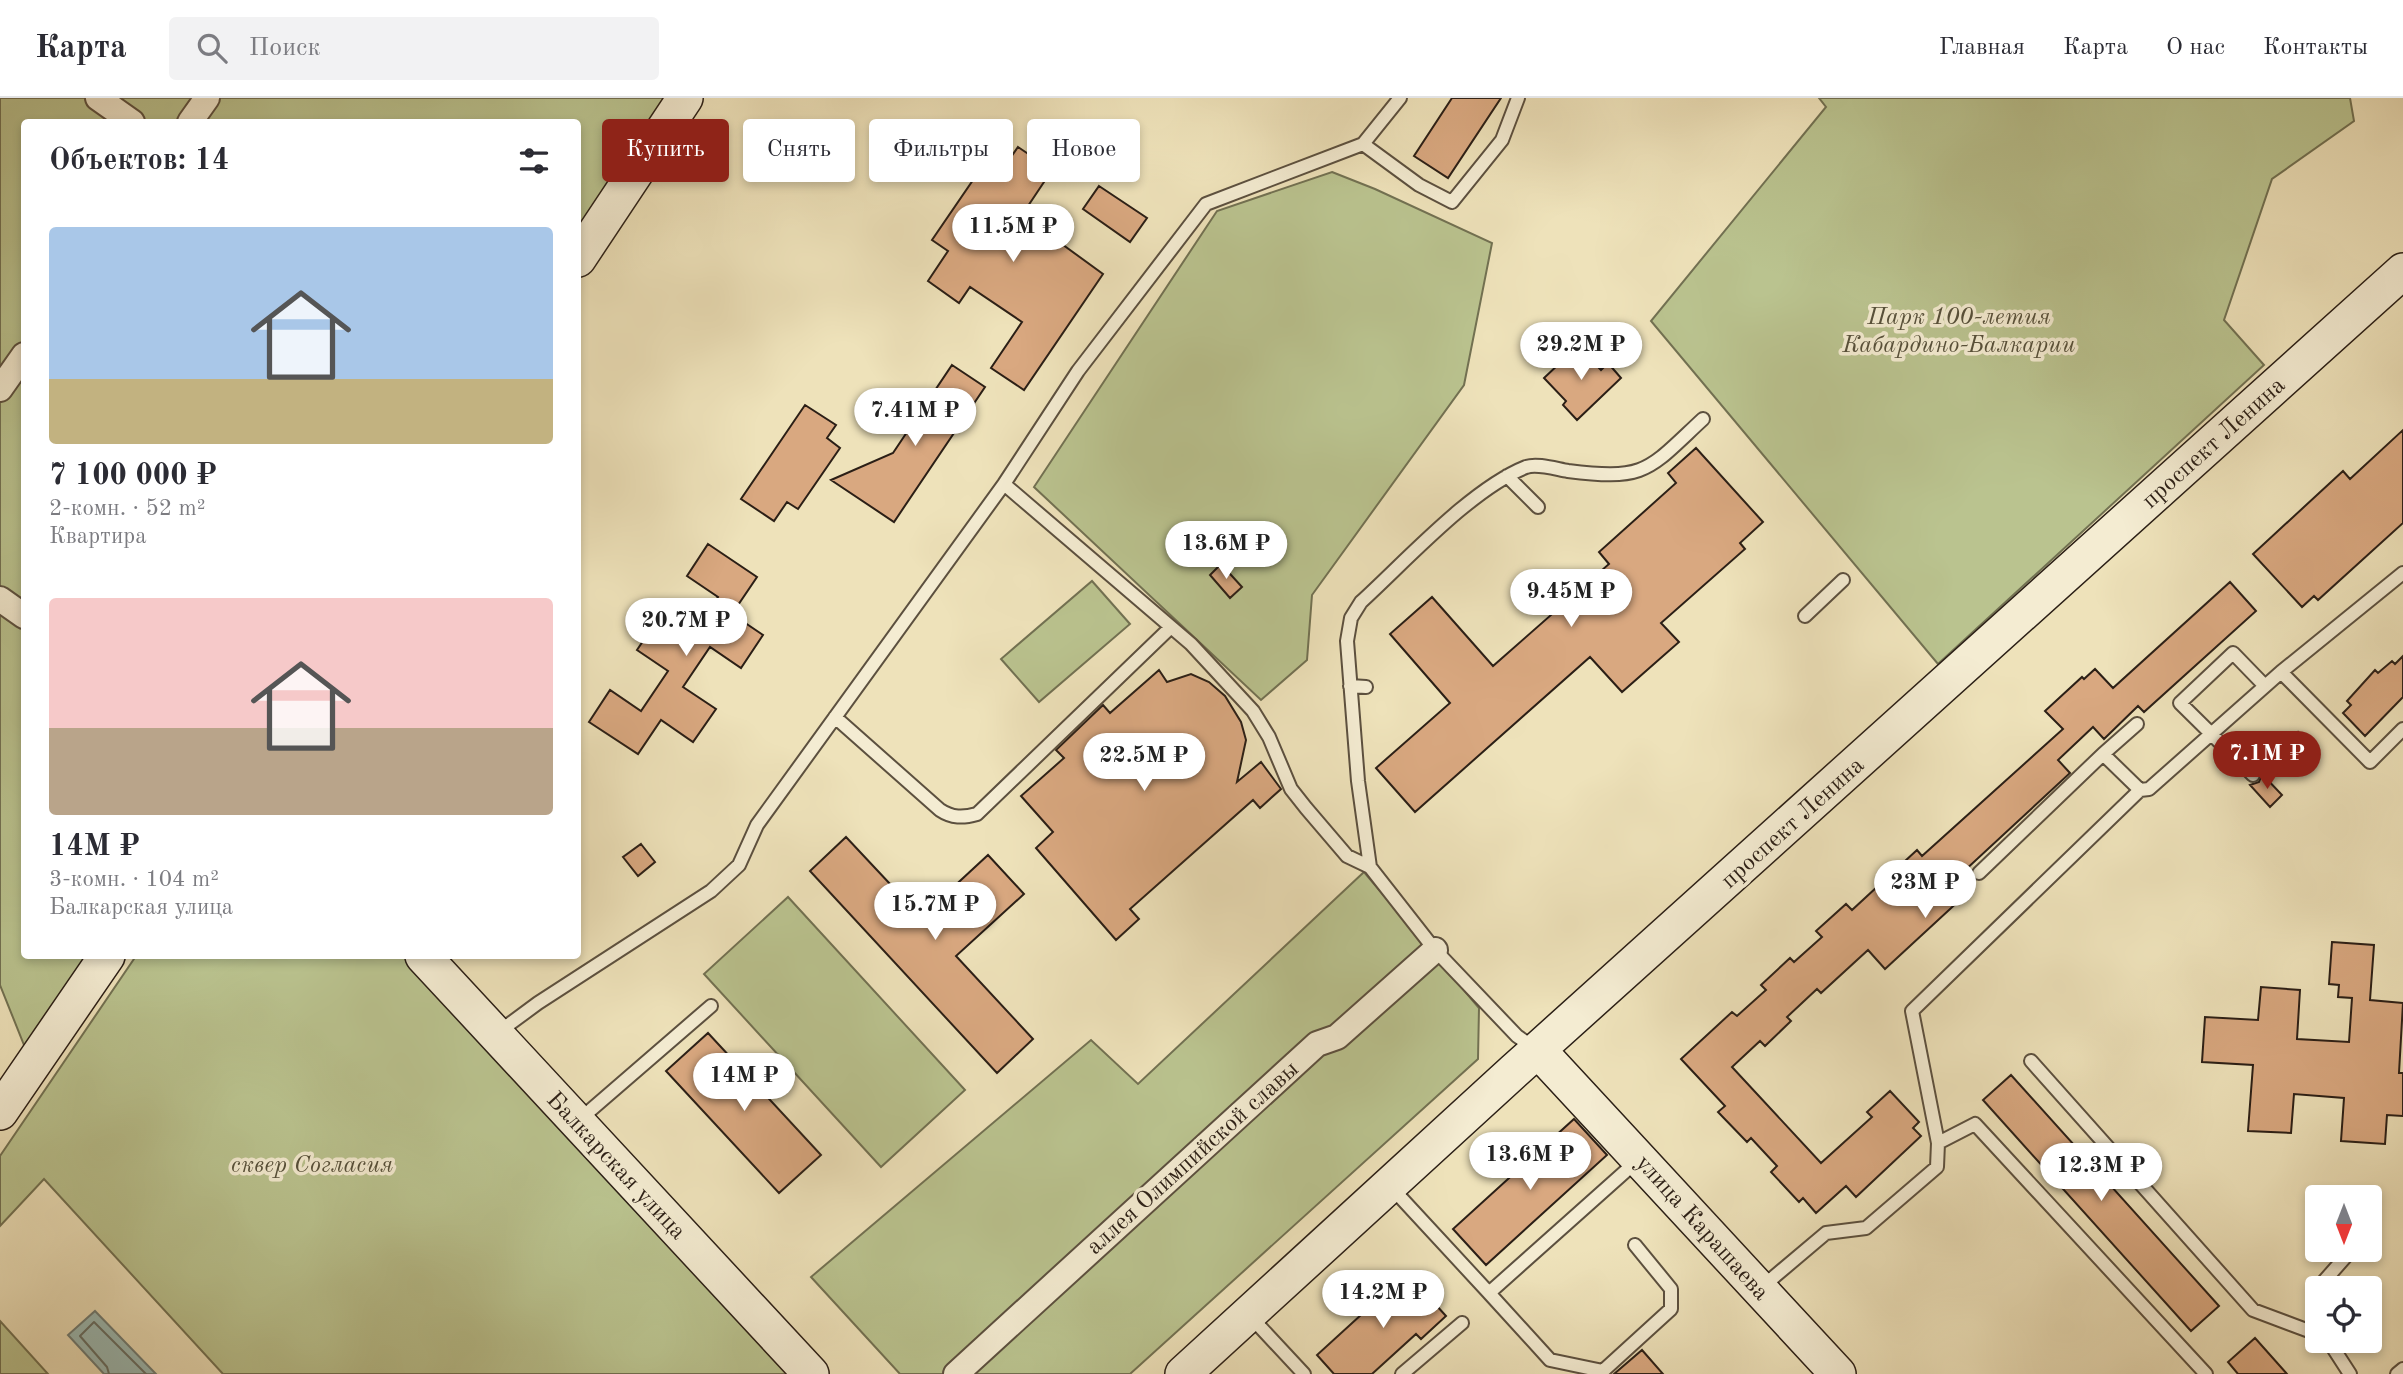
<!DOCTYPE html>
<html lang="ru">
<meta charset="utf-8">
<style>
:root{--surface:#fff;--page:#f2f2f3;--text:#2b2b33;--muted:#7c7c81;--line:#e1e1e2;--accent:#8f2418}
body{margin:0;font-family:"Old Standard TT",serif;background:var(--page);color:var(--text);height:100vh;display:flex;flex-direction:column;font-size:26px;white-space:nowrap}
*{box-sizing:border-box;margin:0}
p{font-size:23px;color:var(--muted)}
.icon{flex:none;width:38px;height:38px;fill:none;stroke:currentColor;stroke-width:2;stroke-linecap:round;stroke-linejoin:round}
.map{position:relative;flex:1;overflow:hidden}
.panel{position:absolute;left:21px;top:21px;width:560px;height:840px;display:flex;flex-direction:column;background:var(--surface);border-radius:7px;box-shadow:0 4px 10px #0003}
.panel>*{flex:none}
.hud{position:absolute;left:602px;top:21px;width:665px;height:63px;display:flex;gap:14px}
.needle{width:46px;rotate:180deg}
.tools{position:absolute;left:2305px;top:1087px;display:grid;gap:14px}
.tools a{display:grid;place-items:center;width:77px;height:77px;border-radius:7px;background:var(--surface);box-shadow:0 4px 10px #0003;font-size:35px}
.price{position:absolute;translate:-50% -60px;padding:0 16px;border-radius:24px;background:#fff;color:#222;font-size:23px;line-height:46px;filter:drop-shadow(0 2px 4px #0008)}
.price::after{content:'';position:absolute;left:50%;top:42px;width:21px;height:16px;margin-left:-10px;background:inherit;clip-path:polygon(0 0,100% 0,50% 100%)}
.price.current{background:var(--accent);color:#fff}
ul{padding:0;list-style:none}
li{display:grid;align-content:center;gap:14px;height:371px;padding:0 28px}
li span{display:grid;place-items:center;height:217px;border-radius:7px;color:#555}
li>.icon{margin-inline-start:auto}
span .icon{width:126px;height:126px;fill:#fffc;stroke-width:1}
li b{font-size:30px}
h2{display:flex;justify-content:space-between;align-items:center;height:84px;padding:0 28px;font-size:30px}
.pill{padding:0 24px;border-radius:7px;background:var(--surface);box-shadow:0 4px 10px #0003;font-size:24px;line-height:63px}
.pill.current{background:var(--accent);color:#fff}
header{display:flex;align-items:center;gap:42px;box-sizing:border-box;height:98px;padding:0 35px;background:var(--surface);border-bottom:2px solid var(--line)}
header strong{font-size:33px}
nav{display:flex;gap:38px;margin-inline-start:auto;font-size:24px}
.search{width:490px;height:63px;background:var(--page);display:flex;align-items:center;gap:18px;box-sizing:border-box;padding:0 24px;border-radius:7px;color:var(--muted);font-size:26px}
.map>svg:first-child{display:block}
</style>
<header>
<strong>Карта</strong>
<div class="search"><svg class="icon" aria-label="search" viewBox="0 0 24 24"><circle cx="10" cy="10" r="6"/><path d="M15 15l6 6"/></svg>Поиск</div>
<nav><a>Главная</a><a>Карта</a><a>О нас</a><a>Контакты</a></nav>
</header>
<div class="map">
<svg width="2403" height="1276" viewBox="0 0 2403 1276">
<rect width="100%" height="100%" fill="#eee2ba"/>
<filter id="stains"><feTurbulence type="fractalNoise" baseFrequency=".00286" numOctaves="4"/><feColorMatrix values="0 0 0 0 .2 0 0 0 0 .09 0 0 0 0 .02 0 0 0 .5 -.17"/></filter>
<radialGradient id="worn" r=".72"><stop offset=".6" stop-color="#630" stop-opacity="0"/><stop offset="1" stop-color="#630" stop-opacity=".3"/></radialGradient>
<path fill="#bac38f" stroke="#727152" stroke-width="2" d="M 0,0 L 685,0 L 578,161 L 578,24 L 24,24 L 24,858 L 107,858 L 32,967 L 0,887 Z
M 1819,0 L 2350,0 L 2354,23 L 2272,81 L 2224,222 L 2264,267 L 1938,566 L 1651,223 L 1826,9 Z
M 1332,74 L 1375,91 L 1492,145 L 1464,287 L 1312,497 L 1307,562 L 1261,602 L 1034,389 L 1217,113 Z
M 1092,483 L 1130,526 L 1039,604 L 1001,561 Z
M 1364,774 L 1479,910 L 1478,961 L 1130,1276 L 900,1276 L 811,1179 L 1091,942 L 1138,986 Z
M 788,799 L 965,992 L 881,1069 L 704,876 Z
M 136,858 L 405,858 L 790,1276 L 223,1276 L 44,1081 L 0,1128 L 0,1058 Z
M 0,1223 L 48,1276 L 0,1276 Z"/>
<path fill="#9bbcb7" stroke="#6e7d77" stroke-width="2" d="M 95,1213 L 156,1276 L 104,1276 L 68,1237 Z"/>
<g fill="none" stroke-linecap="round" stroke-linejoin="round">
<path stroke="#636e66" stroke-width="2" d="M 109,1276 L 107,1269 L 80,1238 L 94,1224 L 146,1276"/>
</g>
<path fill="#d9a880" stroke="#2b1f16" stroke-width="2" d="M 1452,0 L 1501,0 L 1448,80 L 1414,58 Z
M 1018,49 L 1052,72 L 1022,117 L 1103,176 L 1024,292 L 991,270 L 1022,224 L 970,189 L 959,205 L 928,183 L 948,153 L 932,142 L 982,69 L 997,79 Z
M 1099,88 L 1147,120 L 1130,144 L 1083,111 Z
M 1578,248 L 1601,272 L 1608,265 L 1621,280 L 1577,322 L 1563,307 L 1566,303 L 1544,280 Z
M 952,267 L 985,289 L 894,424 L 831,382 L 893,355 Z
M 805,307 L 836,327 L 827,340 L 840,350 L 798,411 L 787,404 L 774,423 L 741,401 Z
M 2403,332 L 2403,425 L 2318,502 L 2314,498 L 2302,509 L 2253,456 L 2343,373 L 2350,381 Z
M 1696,350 L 1763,424 L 1740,445 L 1745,451 L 1661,525 L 1679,544 L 1622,594 L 1590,559 L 1415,714 L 1376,670 L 1450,605 L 1390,536 L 1432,499 L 1493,568 L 1609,466 L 1599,454 L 1676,385 L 1668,375 Z
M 708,446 L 757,479 L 732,516 L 763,537 L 741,570 L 710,549 L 683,589 L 716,611 L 693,644 L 661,622 L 638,656 L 589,624 L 610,592 L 641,613 L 668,573 L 637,552 L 660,518 L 691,539 L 718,499 L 687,478 Z
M 1221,466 L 1242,489 L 1230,500 L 1210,477 Z
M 2230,484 L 2256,513 L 2144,614 L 2138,608 L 2104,641 L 2093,629 L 2058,662 L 2070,675 L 1949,787 L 1962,800 L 1885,871 L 1868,852 L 1821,895 L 1817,891 L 1787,919 L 1791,923 L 1765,948 L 1760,943 L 1732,969 L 1821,1065 L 1872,1019 L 1867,1014 L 1890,993 L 1919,1024 L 1913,1030 L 1921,1038 L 1856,1099 L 1846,1088 L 1816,1115 L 1803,1100 L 1799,1104 L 1771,1074 L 1777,1068 L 1751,1040 L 1747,1044 L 1718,1014 L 1725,1008 L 1681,961 L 1732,914 L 1737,918 L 1766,892 L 1761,887 L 1790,860 L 1794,864 L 1822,839 L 1816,833 L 1846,806 L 1852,812 L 1917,752 L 1922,758 L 2063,631 L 2045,613 L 2082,579 L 2084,581 L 2095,571 L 2113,590 Z
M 2403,558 L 2403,599 L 2365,638 L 2343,615 L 2351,607 L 2347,603 L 2375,572 L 2378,575 L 2392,563 L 2395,566 Z
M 1159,572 L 1167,584 L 1191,576 L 1209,584 L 1225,598 L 1241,624 L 1246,642 L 1237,684 L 1261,664 L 1281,691 L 1260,710 L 1253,702 L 1130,811 L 1139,821 L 1116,842 L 1036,750 L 1053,734 L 1021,698 L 1064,660 L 1056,652 L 1103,607 L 1110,615 Z
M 2298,634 L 2319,657 L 2304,670 L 2283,647 Z
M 2262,676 L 2282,697 L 2270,709 L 2250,687 L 2259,684 Z
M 846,739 L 921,819 L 988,757 L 1024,796 L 956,858 L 1033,941 L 997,975 L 810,773 Z
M 641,746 L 655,764 L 638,778 L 623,759 Z
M 2332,844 L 2374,847 L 2370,902 L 2403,905 L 2399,975 L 2403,975 L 2403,1018 L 2387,1017 L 2385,1046 L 2341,1043 L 2344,1000 L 2294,996 L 2291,1035 L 2248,1033 L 2253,967 L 2202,964 L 2205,919 L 2258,922 L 2261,889 L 2300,892 L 2297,941 L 2349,944 L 2352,900 L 2338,899 L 2339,887 L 2329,886 Z
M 708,935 L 821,1057 L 779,1095 L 666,973 Z
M 2011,977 L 2219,1208 L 2191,1233 L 1983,1002 Z
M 1574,1021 L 1607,1057 L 1486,1167 L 1453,1131 Z
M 1407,1175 L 1446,1218 L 1421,1241 L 1416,1236 L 1372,1276 L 1334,1276 L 1317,1257 Z
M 2255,1240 L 2287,1276 L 2238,1276 L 2228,1264 Z
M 1642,1252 L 1663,1276 L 1614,1276 Z"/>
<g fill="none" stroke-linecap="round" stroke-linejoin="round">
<defs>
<path id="lane" d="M 1363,46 L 1419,87 L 1452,104 L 1502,42 L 1518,0
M 1507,378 L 1538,409
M 1004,386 L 1191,546 L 1253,613 L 1269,639 L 1291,691 L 1306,710 L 1347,758 L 1370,769
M 1805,518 L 1843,482
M 2281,574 L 2370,664 L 2403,631
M 1350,588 L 1366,589
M 835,619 L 940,712 C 952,720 963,720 977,716 L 1171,529
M 2137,626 L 2103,656 L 2140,692
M 2253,677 L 2180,605 L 2233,555 L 2265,588
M 1979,775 L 2103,656
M 496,936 L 538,905 L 711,793 L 739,767 L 757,727 L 1004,386 L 1078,273 L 1206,106 L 1363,46 L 1400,0
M 1534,950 L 1517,938 L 1435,852 L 1370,769 L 1358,683 L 1347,543 L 1351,520 L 1361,504 C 1406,463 1471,391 1526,369 C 1537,365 1556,371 1568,373 C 1647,383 1648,372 1703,321
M 2031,963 L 2253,1212 L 2317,1236
M 578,1023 L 711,908
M 1938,1045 L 1975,1026 L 2206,1276
M 1391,1089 L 1489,1195
M 1635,1147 L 1671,1191 L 1671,1211 L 1603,1273 L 1550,1262 L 1489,1195 L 1637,1063
M 1762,1189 L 1826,1135 L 1866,1130 L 1937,1069 L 1938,1045 L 1912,913 L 2140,692 L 2149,691 L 2281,574 L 2403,475
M 2318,1190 L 2348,1156
M 2317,1191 L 2314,1213 L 2317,1219
M 1249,1217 L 1304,1276
M 2328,1242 L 2350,1276
M 1402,1276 L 1462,1225
M 2397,1276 L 2403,1271"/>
<path id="street" d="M 98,0 L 132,24
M 190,24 L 207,0
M 0,291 L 24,257
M 0,501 L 24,518
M 956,1276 L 1317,946 L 1337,939 L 1435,852"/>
<path id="secondary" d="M 578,161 L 685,0
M 423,858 L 811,1276
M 1538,952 L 1838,1276
M 0,1014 L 107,858
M 1183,1276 L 1514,973 L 2403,173"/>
</defs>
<use href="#lane" stroke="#5c503f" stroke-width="16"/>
<use href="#street" stroke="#5c503f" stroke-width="28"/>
<use href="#secondary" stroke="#2b1f16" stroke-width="38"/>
<use href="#lane" stroke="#f4ecd2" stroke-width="12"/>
<use href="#street" stroke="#f4ecd2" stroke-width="24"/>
<use href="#secondary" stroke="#f4ecd2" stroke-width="35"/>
</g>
<g text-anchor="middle" stroke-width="7" stroke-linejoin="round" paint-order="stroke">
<g font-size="24" font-style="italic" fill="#56503a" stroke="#f4ecd2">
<text x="1959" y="226">Парк 100-летия<tspan x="1959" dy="28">Кабардино-Балкарии</tspan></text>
<text x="312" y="1074">сквер Согласия</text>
</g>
<g font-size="24" fill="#2b1f16" stroke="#f4ecd2">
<text transform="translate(2213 344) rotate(-42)" y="8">проспект Ленина</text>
<text transform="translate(1792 724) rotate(-42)" y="8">проспект Ленина</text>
<text transform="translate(1192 1059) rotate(-42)" y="8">аллея Олимпийской славы</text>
<text transform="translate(617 1067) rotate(47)" y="8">Балкарская улица</text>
<text transform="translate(1703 1129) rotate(48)" y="8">улица Карашаева</text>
</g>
</g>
<rect width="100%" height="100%" filter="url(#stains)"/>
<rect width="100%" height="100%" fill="url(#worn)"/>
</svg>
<div class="tools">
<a><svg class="needle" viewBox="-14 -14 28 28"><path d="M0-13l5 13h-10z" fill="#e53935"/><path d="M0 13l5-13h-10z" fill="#7c7c81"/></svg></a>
<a><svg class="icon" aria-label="locate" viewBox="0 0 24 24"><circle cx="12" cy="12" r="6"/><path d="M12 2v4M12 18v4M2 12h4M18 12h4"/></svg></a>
</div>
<b class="price" style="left:1013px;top:166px">11.5M ₽</b>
<b class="price" style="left:1581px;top:284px">29.2M ₽</b>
<b class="price" style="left:915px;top:350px">7.41M ₽</b>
<b class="price" style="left:1226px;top:483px">13.6M ₽</b>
<b class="price" style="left:1571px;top:531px">9.45M ₽</b>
<b class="price" style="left:686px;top:560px">20.7M ₽</b>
<b class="price current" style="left:2267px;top:693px">7.1M ₽</b>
<b class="price" style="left:1144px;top:695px">22.5M ₽</b>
<b class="price" style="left:1925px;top:822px">23M ₽</b>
<b class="price" style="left:935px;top:844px">15.7M ₽</b>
<b class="price" style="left:744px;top:1015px">14M ₽</b>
<b class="price" style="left:1530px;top:1094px">13.6M ₽</b>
<b class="price" style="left:2101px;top:1105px">12.3M ₽</b>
<b class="price" style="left:1383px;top:1232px">14.2M ₽</b>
<div class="hud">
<a class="pill current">Купить</a>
<a class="pill">Снять</a>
<a class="pill">Фильтры</a>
<a class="pill">Новое</a>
</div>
<section class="panel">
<h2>Объектов: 14<svg class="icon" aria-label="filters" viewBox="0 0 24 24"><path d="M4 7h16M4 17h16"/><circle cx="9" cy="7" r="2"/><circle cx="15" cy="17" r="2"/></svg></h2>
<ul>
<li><span style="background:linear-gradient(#a9c7e8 70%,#c2b280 0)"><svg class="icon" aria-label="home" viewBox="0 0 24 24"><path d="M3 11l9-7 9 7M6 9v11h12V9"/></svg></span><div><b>7 100 000 ₽</b><p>2-комн. · 52 m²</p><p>Квартира</p></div></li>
<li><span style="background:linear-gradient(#f6c9c9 60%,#b9a48a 0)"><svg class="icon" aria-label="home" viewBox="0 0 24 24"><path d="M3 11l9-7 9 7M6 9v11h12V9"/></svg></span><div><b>14M ₽</b><p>3-комн. · 104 m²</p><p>Балкарская улица</p></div></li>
</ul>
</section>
</div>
